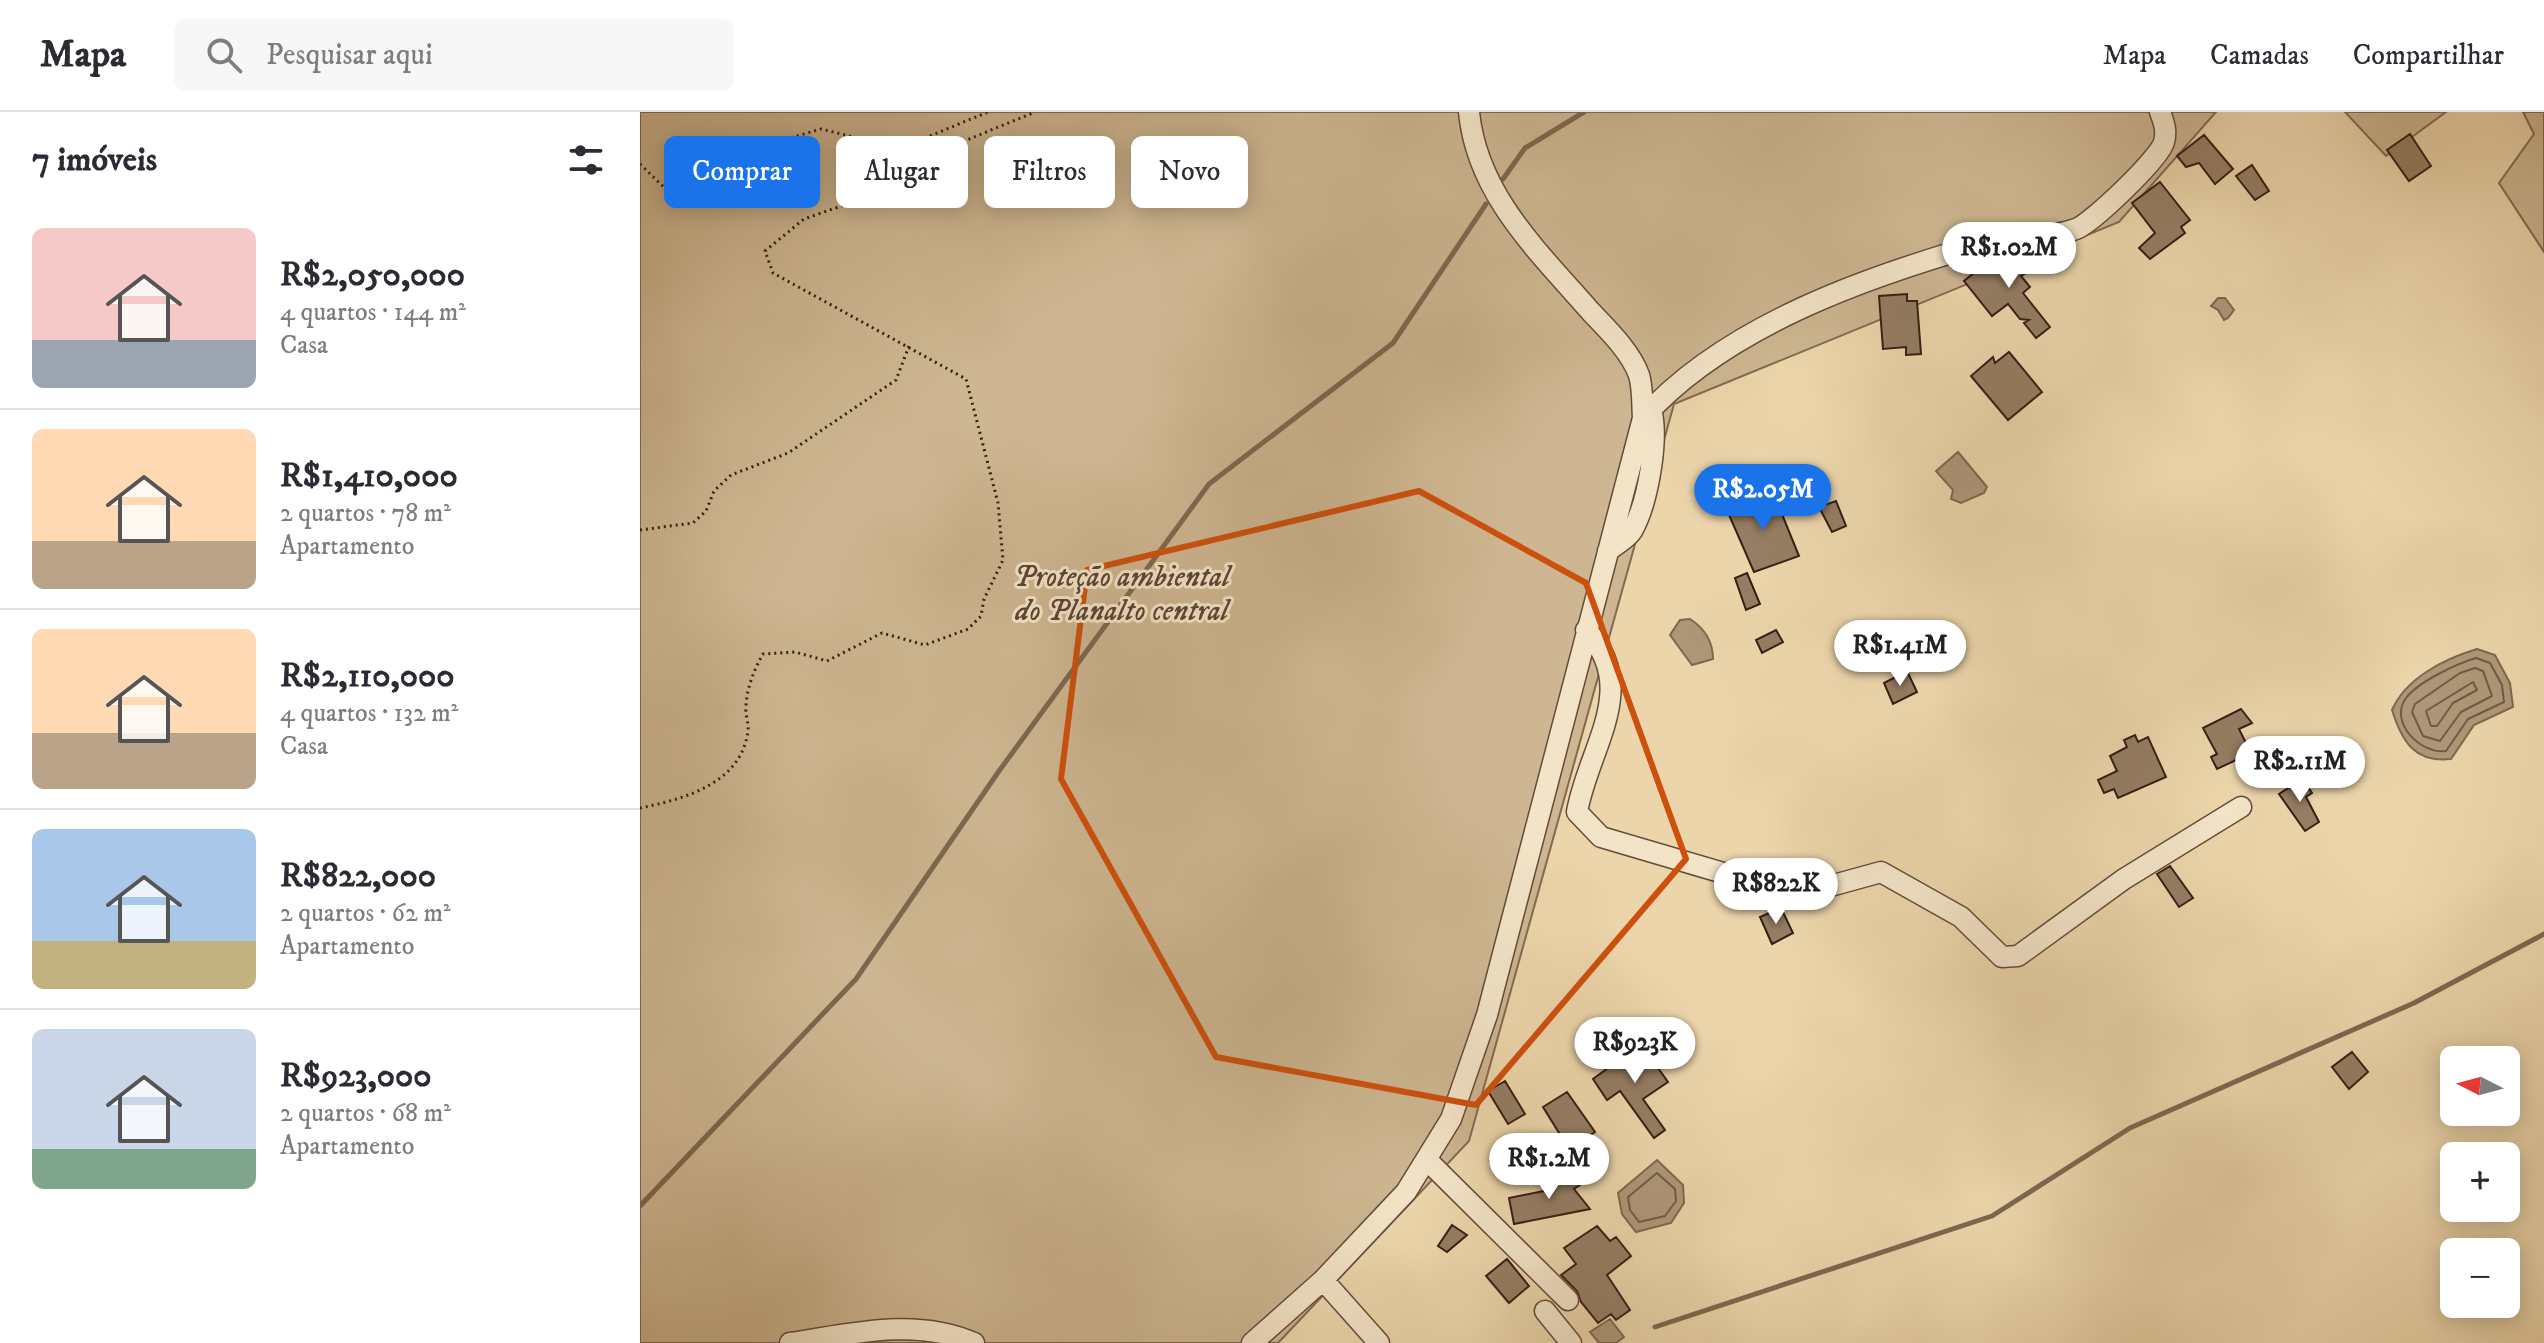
<!DOCTYPE html>
<html lang="pt">
<meta charset="utf-8">
<style>
:root{--surface:#fff;--page:#f7f7f7;--text:#2b2b33;--muted:#7c7c81;--line:#e1e1e2;--accent:#1a73e8}
body{margin:0;font-family:"IM FELL DW Pica",serif;background:var(--page);color:var(--text);height:100vh;display:flex;flex-direction:column;font-size:30px;white-space:nowrap}
*{box-sizing:border-box;margin:0}
p{font-size:26px;color:var(--muted)}
.icon{flex:none;width:44px;height:44px;fill:none;stroke:currentColor;stroke-width:2;stroke-linecap:round;stroke-linejoin:round}
.map{position:relative;flex:1;overflow:hidden}
.drawer{display:flex;flex-direction:column;background:var(--surface);width:640px}
.drawer>*{flex:none}
.hud{position:absolute;left:24px;top:24px;width:760px;height:72px;display:flex;gap:16px}
.needle{width:52px;rotate:276deg}
.tools{position:absolute;left:1800px;top:934px;display:grid;gap:16px}
.tools a{display:grid;place-items:center;width:80px;height:80px;border-radius:12px;background:var(--surface);box-shadow:0 4px 20px #0003;font-size:40px}
.price{position:absolute;translate:-50% -68px;padding:0 18px;border-radius:28px;background:#fff;color:#222;font-size:26px;line-height:52px;filter:drop-shadow(0 2px 4px #0008)}
.price::after{content:'';position:absolute;left:50%;top:48px;width:24px;height:18px;margin-left:-12px;background:inherit;clip-path:polygon(0 0,100% 0,50% 100%)}
.price.current{background:var(--accent);color:#fff}
ul{padding:0;list-style:none}
li{display:flex;align-items:center;gap:24px;height:200px;padding:0 32px}
li+li{border-top:2px solid var(--line)}
li span{display:grid;place-items:center;flex:none;width:224px;height:160px;border-radius:12px;color:#555}
li>.icon{margin-inline-start:auto}
span .icon{width:96px;height:96px;fill:#fffc;stroke-width:1}
li b{font-size:34px}
h2{display:flex;justify-content:space-between;align-items:center;height:96px;padding:0 32px;font-size:34px}
.pill{padding:0 28px;border-radius:12px;background:var(--surface);box-shadow:0 4px 20px #0003;font-size:28px;line-height:72px}
.pill.current{background:var(--accent);color:#fff}
header{display:flex;align-items:center;gap:48px;box-sizing:border-box;height:112px;padding:0 40px;background:var(--surface);border-bottom:2px solid var(--line)}
header strong{font-size:38px}
nav{display:flex;gap:44px;margin-inline-start:auto;font-size:28px}
.search{width:560px;height:72px;background:var(--page);display:flex;align-items:center;gap:20px;box-sizing:border-box;padding:0 28px;border-radius:12px;color:var(--muted);font-size:30px}
main{display:flex;flex:1;min-height:0}
.map>svg:first-child{display:block}
</style>
<header>
<strong>Mapa</strong>
<div class="search"><svg class="icon" aria-label="search" viewBox="0 0 24 24"><circle cx="10" cy="10" r="6"/><path d="M15 15l6 6"/></svg>Pesquisar aqui</div>
<nav><a>Mapa</a><a>Camadas</a><a>Compartilhar</a></nav>
</header>
<main>
<section class="drawer">
<h2>7 imóveis<svg class="icon" aria-label="filters" viewBox="0 0 24 24"><path d="M4 7h16M4 17h16"/><circle cx="9" cy="7" r="2"/><circle cx="15" cy="17" r="2"/></svg></h2>
<ul>
<li><span style="background:linear-gradient(#f6c9c9 70%,#9aa5b1 0)"><svg class="icon" aria-label="home" viewBox="0 0 24 24"><path d="M3 11l9-7 9 7M6 9v11h12V9"/></svg></span><div><b>R$2,050,000</b><p>4 quartos · 144 m²</p><p>Casa</p></div></li>
<li><span style="background:linear-gradient(#ffd9b3 70%,#b9a48a 0)"><svg class="icon" aria-label="home" viewBox="0 0 24 24"><path d="M3 11l9-7 9 7M6 9v11h12V9"/></svg></span><div><b>R$1,410,000</b><p>2 quartos · 78 m²</p><p>Apartamento</p></div></li>
<li><span style="background:linear-gradient(#ffd9b3 65%,#b9a48a 0)"><svg class="icon" aria-label="home" viewBox="0 0 24 24"><path d="M3 11l9-7 9 7M6 9v11h12V9"/></svg></span><div><b>R$2,110,000</b><p>4 quartos · 132 m²</p><p>Casa</p></div></li>
<li><span style="background:linear-gradient(#a9c7e8 70%,#c2b280 0)"><svg class="icon" aria-label="home" viewBox="0 0 24 24"><path d="M3 11l9-7 9 7M6 9v11h12V9"/></svg></span><div><b>R$822,000</b><p>2 quartos · 62 m²</p><p>Apartamento</p></div></li>
<li><span style="background:linear-gradient(#c9d6e8 75%,#7fa58c 0)"><svg class="icon" aria-label="home" viewBox="0 0 24 24"><path d="M3 11l9-7 9 7M6 9v11h12V9"/></svg></span><div><b>R$923,000</b><p>2 quartos · 68 m²</p><p>Apartamento</p></div></li>
</ul>
</section>
<div class="map">
<svg width="1904" height="1231" viewBox="0 0 1904 1231">
<rect width="100%" height="100%" fill="#ecd5ab"/>
<filter id="stains"><feTurbulence type="fractalNoise" baseFrequency=".0025" numOctaves="4"/><feColorMatrix values="0 0 0 0 .2 0 0 0 0 .09 0 0 0 0 .02 0 0 0 .5 -.17"/></filter>
<radialGradient id="worn" r=".72"><stop offset=".6" stop-color="#630" stop-opacity="0"/><stop offset="1" stop-color="#630" stop-opacity=".3"/></radialGradient>
<path fill="#cdb691" stroke="#826a52" stroke-width="2" d="M 0,0 L 1576,0 L 1479,110 L 1034,292 L 829,1029 L 638,1231 L 0,1231 Z
M 1705,0 L 1806,0 L 1746,44 Z
M 1883,0 L 1904,0 L 1904,140 L 1859,71 L 1894,22 Z"/>
<path fill="#ae9778" stroke="#7e6750" stroke-width="2" d="M 1578,186 L 1585,186 L 1594,198 L 1588,206 L 1584,208 L 1578,198 L 1571,194 Z
M 1318,340 L 1347,375 L 1344,381 L 1321,391 L 1311,387 L 1313,378 L 1296,359 Z
M 1050,507 C 1064,516 1073,530 1073,547 L 1052,553 L 1030,523 L 1040,508 Z
M 1837,537 L 1855,543 L 1870,571 L 1873,595 L 1834,613 L 1811,647 C 1775,651 1762,630 1752,598 C 1766,566 1804,547 1837,537 Z
M 1017,1048 L 1043,1073 L 1044,1091 L 1031,1111 L 996,1120 L 982,1102 L 978,1081 Z
M 970,1207 L 984,1225 L 976,1231 L 959,1231 L 950,1220 Z"/>
<g fill="none" stroke-linecap="round" stroke-linejoin="round">
<path stroke="#725a46" stroke-width="2" d="M 1836,546 L 1850,551 L 1862,573 L 1864,590 L 1828,607 L 1806,639 C 1782,643 1748,611 1766,586 C 1778,570 1816,552 1836,546 Z
M 1835,556 L 1843,559 L 1852,584 L 1821,600 L 1800,629 L 1783,624 L 1772,600 L 1775,592 L 1820,561 Z
M 1833,570 L 1837,578 L 1813,591 L 1797,614 L 1791,614 L 1786,599 Z
M 1017,1061 L 1035,1077 L 1036,1089 L 1025,1104 L 999,1110 L 990,1098 L 988,1085 Z"/>
<path stroke="#7e6750" stroke-width="5" d="M 863,67 L 885,36 L 944,0
M 0,1094 L 216,867 L 359,659 L 569,372 L 753,231 L 846,92
M 1015,1215 L 1352,1104 L 1490,1016 L 1774,891 L 1904,822"/>
</g>
<path fill="#957d63" stroke="#361e14" stroke-width="2" d="M 1770,22 L 1791,54 L 1769,69 L 1747,38 Z
M 1564,23 L 1593,57 L 1575,72 L 1559,51 L 1546,55 L 1537,44 Z
M 1612,53 L 1629,79 L 1615,88 L 1596,64 Z
M 1520,70 L 1550,108 L 1541,115 L 1545,121 L 1510,147 L 1499,136 L 1515,121 L 1492,91 Z
M 1386,138 L 1397,155 L 1381,164 L 1390,175 L 1383,181 L 1410,215 L 1396,226 L 1384,211 L 1389,208 L 1380,207 L 1368,192 L 1352,204 L 1324,169 L 1340,156 L 1344,161 L 1379,139 Z
M 1267,182 L 1267,189 L 1277,189 L 1281,242 L 1266,243 L 1266,235 L 1243,237 L 1239,184 Z
M 1369,240 L 1402,280 L 1368,308 L 1331,264 L 1353,245 L 1355,251 Z
M 1133,380 L 1159,444 L 1114,460 L 1086,396 Z
M 1196,389 L 1206,414 L 1192,420 L 1179,395 Z
M 1107,461 L 1120,492 L 1106,498 L 1095,466 Z
M 1136,518 L 1143,530 L 1122,541 L 1116,528 Z
M 1267,559 L 1277,580 L 1253,592 L 1244,571 Z
M 1601,597 L 1612,611 L 1599,617 L 1611,641 L 1577,657 L 1571,645 L 1577,642 L 1563,616 Z
M 1495,623 L 1498,630 L 1508,625 L 1526,665 L 1478,686 L 1474,677 L 1464,681 L 1458,668 L 1477,659 L 1470,644 L 1487,635 L 1484,628 Z
M 1662,667 L 1672,681 L 1666,685 L 1679,710 L 1665,719 L 1639,682 Z
M 1530,754 L 1553,786 L 1539,795 L 1517,762 Z
M 1141,796 L 1153,821 L 1132,832 L 1120,805 Z
M 1001,932 L 1028,970 L 1003,987 L 1025,1018 L 1014,1026 L 980,979 L 967,988 L 953,967 Z
M 1712,940 L 1728,960 L 1709,977 L 1692,955 Z
M 865,969 L 885,1002 L 868,1012 L 848,979 Z
M 927,980 L 955,1020 L 929,1037 L 903,995 Z
M 875,1030 L 886,1044 L 860,1062 L 850,1049 Z
M 931,1058 L 941,1072 L 934,1077 L 950,1097 L 874,1112 L 869,1086 L 904,1079 Z
M 812,1113 L 827,1123 L 807,1140 L 798,1134 Z
M 957,1114 L 970,1129 L 976,1125 L 991,1144 L 967,1163 L 990,1198 L 976,1208 L 971,1202 L 958,1211 L 941,1190 L 937,1179 L 921,1163 L 936,1152 L 924,1136 Z
M 867,1147 L 889,1174 L 869,1191 L 846,1164 Z"/>
<g fill="none" stroke-linecap="round" stroke-linejoin="round">
<defs>
<path id="minor" d="M 1003,306 C 1086,213 1231,163 1349,130 C 1377,123 1408,127 1436,117 C 1452,111 1520,46 1524,30 C 1527,19 1524,10 1520,0
M 968,439 C 975,433 987,427 992,419 C 1008,391 1019,327 1011,297
M 946,518 C 1001,576 948,636 937,700 L 961,725 L 1148,780 L 1183,776 L 1241,760 L 1321,805 L 1362,845 L 1378,844 L 1484,767 L 1601,695
M 788,1049 L 928,1188
M 683,1168 L 739,1231
M 905,1199 L 931,1231
M 150,1231 C 211,1222 275,1205 334,1231
M 612,1231 L 683,1168 L 766,1080 L 811,1007 L 847,903 L 1003,306 C 1002,293 1003,276 999,263 C 990,239 969,219 951,200 C 899,140 837,83 829,0"/>
</defs>
<use href="#minor" stroke="#644c3a" stroke-width="23"/>
<path stroke="#361e14" stroke-width="3" stroke-dasharray="2 4" stroke-linecap="butt" d="M 0,52 L 34,85 L 57,75 L 110,38 L 181,17 L 250,34 L 268,33 L 348,0
M 0,418 L 53,411 L 66,399 L 74,379 L 91,363 L 148,341 L 256,268 L 269,234
M 0,696 C 44,687 101,672 108,619 C 109,611 105,603 106,594 C 107,575 114,558 123,542 L 155,540 L 187,549 L 242,521 L 285,533 L 328,517 L 341,504 L 344,487 L 363,448 L 358,391 L 326,267 L 133,161 L 125,139 L 164,107 L 224,86 L 322,30 L 395,0"/>
<use href="#minor" stroke="#f3e4c8" stroke-width="20"/>
</g>
<path fill="none" stroke="#cd500d" stroke-width="6" stroke-linejoin="round" d="M 779,379 L 946,471 L 1046,747 L 836,993 L 576,945 L 421,667 L 447,458 Z"/>
<g text-anchor="middle" stroke-width="6" stroke-linejoin="round" paint-order="stroke">
<g font-size="30" font-style="italic" fill="#5c4433" stroke="#f3e4c8">
<text x="482" y="474">Proteção ambiental<tspan x="482" dy="34">do Planalto central</tspan></text>
</g>
</g>
<rect width="100%" height="100%" filter="url(#stains)"/>
<rect width="100%" height="100%" fill="url(#worn)"/>
</svg>
<div class="tools">
<a><svg class="needle" viewBox="-14 -14 28 28"><path d="M0-13l5 13h-10z" fill="#e53935"/><path d="M0 13l5-13h-10z" fill="#7c7c81"/></svg></a>
<a>+</a>
<a>−</a>
</div>
<b class="price" style="left:1369px;top:178px">R$1.02M</b>
<b class="price current" style="left:1123px;top:420px">R$2.05M</b>
<b class="price" style="left:1260px;top:576px">R$1.41M</b>
<b class="price" style="left:1660px;top:692px">R$2.11M</b>
<b class="price" style="left:1136px;top:814px">R$822K</b>
<b class="price" style="left:995px;top:973px">R$923K</b>
<b class="price" style="left:909px;top:1089px">R$1.2M</b>
<div class="hud">
<a class="pill current">Comprar</a>
<a class="pill">Alugar</a>
<a class="pill">Filtros</a>
<a class="pill">Novo</a>
</div>
</div>
</main>
